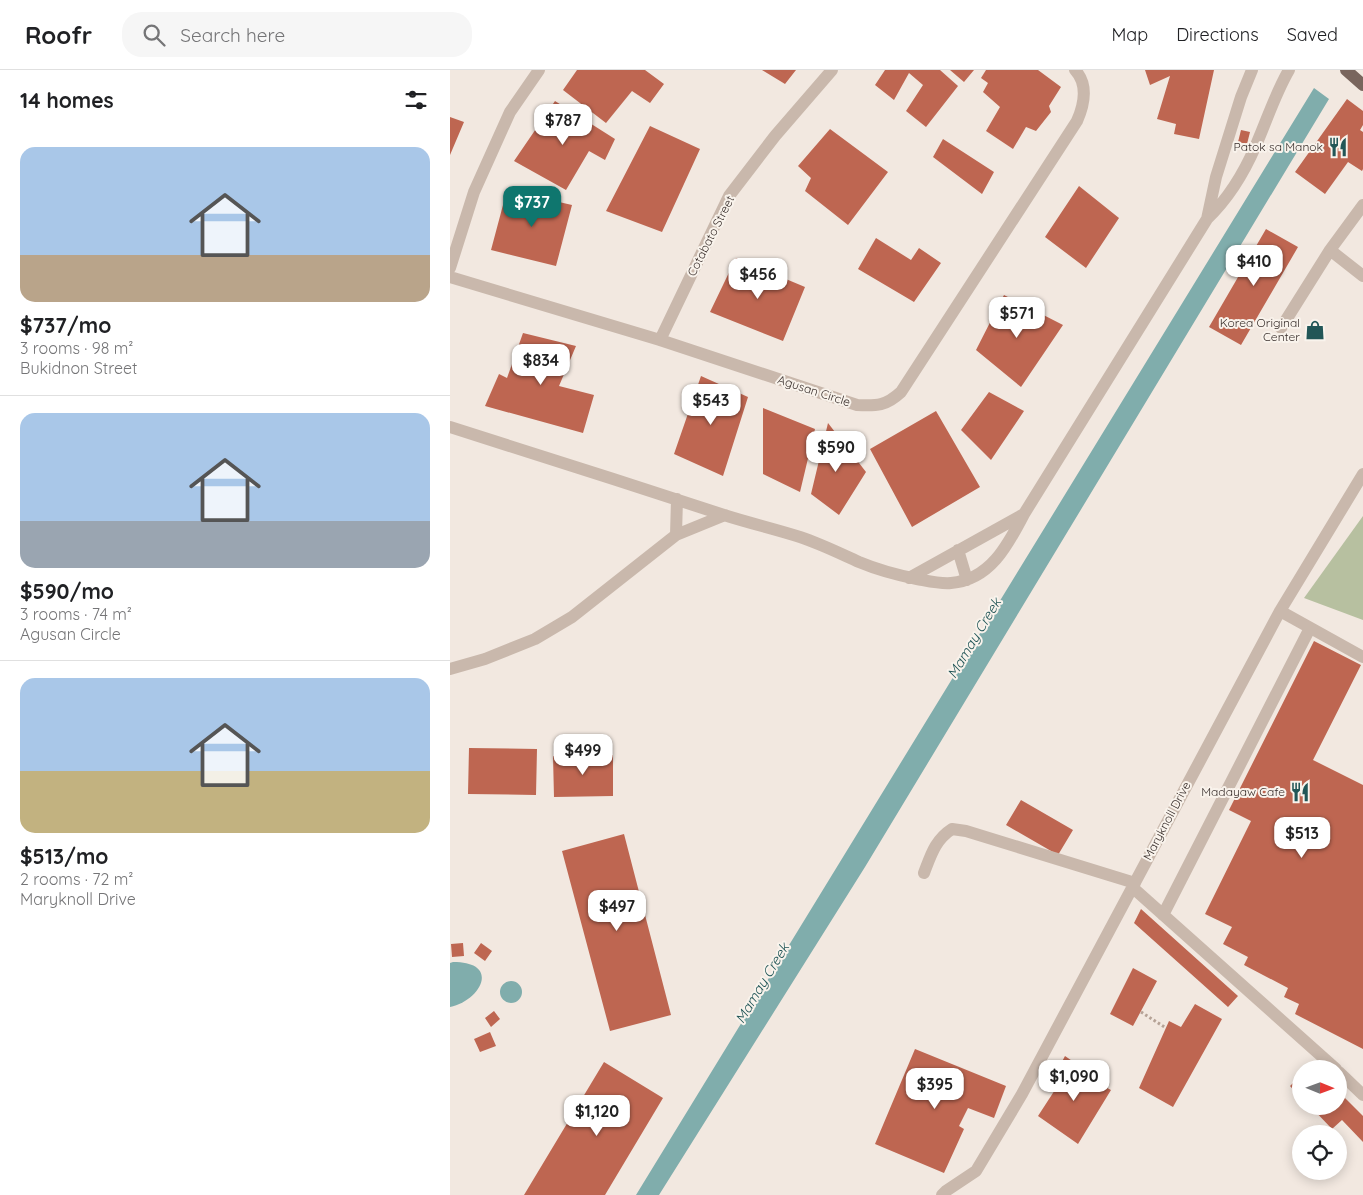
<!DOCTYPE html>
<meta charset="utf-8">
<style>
:root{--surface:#fff;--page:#f6f6f6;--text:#202124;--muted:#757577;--line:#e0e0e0;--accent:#0f766e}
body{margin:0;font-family:Quicksand,sans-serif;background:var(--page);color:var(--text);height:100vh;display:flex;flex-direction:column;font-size:19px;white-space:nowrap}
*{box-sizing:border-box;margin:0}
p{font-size:16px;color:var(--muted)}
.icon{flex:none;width:28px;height:28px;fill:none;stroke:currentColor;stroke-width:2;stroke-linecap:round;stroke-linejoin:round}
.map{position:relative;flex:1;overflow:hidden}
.panel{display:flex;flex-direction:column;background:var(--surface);width:450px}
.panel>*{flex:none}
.needle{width:32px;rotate:91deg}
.fabs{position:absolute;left:842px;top:990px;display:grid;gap:10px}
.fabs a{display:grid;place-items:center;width:55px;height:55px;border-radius:50%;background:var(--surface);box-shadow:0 2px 12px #0003;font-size:25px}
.price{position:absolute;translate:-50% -42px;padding:0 11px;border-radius:10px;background:#fff;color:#222;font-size:16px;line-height:32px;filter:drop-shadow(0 1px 2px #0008)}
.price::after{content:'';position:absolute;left:50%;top:30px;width:15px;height:11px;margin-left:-8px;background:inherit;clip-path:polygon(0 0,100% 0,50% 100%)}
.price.current{background:var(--accent);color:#fff}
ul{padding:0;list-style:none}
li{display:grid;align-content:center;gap:10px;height:265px;padding:0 20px}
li+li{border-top:1px solid var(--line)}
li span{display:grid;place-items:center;height:155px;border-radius:15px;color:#555}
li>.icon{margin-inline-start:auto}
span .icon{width:90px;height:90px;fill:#fffc;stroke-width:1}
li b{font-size:21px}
h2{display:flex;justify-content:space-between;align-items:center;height:60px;padding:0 20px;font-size:21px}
header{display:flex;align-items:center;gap:30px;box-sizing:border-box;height:70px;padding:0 25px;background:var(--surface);border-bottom:1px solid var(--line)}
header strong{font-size:24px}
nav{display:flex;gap:28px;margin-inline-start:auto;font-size:18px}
.search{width:350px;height:45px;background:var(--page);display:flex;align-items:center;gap:12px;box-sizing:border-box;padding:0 18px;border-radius:20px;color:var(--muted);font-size:19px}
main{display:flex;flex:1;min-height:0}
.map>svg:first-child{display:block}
</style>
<header>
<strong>Roofr</strong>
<div class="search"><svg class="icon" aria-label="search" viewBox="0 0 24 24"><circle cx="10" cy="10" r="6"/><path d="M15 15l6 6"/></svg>Search here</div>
<nav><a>Map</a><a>Directions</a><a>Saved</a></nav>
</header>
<main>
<section class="panel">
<h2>14 homes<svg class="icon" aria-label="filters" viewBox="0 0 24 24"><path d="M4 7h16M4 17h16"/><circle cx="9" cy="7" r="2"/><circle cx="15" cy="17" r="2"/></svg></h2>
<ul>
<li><span style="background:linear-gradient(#a9c7e8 70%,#b9a48a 0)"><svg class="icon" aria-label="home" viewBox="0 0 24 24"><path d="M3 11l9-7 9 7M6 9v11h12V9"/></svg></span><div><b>$737/mo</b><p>3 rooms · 98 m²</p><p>Bukidnon Street</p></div></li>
<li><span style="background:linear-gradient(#a9c7e8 70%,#9aa5b1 0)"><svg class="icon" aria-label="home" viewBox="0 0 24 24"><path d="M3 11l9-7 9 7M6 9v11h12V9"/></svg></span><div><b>$590/mo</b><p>3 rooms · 74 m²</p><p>Agusan Circle</p></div></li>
<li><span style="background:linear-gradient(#a9c7e8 60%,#c2b280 0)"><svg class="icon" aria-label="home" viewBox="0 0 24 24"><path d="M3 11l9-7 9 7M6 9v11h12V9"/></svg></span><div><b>$513/mo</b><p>2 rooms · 72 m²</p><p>Maryknoll Drive</p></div></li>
</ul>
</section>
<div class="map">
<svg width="913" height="1125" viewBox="0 0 913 1125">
<rect width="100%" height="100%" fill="#f2e8e0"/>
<path fill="#b7c0a0" d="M 913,446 L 913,550 L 854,528 Z"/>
<path fill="#80adac" d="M 864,18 L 879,29 L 415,797 L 209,1125 L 186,1125 Z
M 3,892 C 52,892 30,931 0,937 L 0,893 Z
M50 922a11 11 0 1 1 22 0a11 11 0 1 1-22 0Z"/>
<path fill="#be6651" d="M 127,0 L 195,0 L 214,14 L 200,33 L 182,21 L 156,53 L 113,20 Z
M 312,0 L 346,0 L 335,14 Z
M 435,0 L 490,0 L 508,16 L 476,57 L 456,41 L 473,15 L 459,3 L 444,30 L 425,15 Z
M 500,0 L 524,0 L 514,12 Z
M 536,0 L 588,0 L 611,17 L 599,36 L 601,42 L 586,61 L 576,57 L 563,79 L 536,61 L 550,37 L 533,22 L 538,13 L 531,8 Z
M 695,0 L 764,0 L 749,69 L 724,64 L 726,54 L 707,49 L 720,6 L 700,15 Z
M 897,29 L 913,41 L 913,55 L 910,60 L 913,62 L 913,99 L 912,101 L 898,92 L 875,124 L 845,102 Z
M 105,31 L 165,69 L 155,90 L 139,81 L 116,120 L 64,91 Z
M 0,47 L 14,52 L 0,85 Z
M 200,56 L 250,79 L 212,162 L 156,141 Z
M 380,59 L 438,102 L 398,155 L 355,121 L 361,108 L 348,96 Z
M 791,60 L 800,62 L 797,74 L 788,72 Z
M 493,69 L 544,102 L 532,124 L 483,87 Z
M 629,116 L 669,148 L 636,198 L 595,167 Z
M 57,120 L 122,135 L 106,196 L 41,180 Z
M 816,159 L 848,177 L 791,275 L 759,257 Z
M 426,168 L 461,190 L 469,178 L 491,193 L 464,232 L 408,199 Z
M 286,188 L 355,217 L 333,271 L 260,242 Z
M 554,225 L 613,255 L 571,317 L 526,280 Z
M 73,263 L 126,276 L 109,316 L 144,325 L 133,363 L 35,336 L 49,304 L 57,308 Z
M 251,306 L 298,327 L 273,406 L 224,384 Z
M 539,322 L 574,341 L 541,390 L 511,360 Z
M 313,338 L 365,359 L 350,422 L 313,404 Z
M 486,341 L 530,417 L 462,457 L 420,379 Z
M 378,353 L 416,402 L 389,445 L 361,424 Z
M 864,571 L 911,595 L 863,690 L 913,715 L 913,979 L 845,944 L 849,934 L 834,927 L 838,918 L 794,895 L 798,887 L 773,874 L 782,857 L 755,844 L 801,751 L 779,740 Z
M 19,678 L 87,679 L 86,725 L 18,724 Z
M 163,685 L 163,726 L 104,727 L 103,686 Z
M 571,730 L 623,760 L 608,785 L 556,755 Z
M 174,764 L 221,945 L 160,961 L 112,781 Z
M 691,839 L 788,926 L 778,937 L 684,853 Z
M 13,873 L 14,886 L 2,887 L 1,874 Z
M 31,873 L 42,881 L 35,891 L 24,883 Z
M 683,898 L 707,911 L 683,956 L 660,944 Z
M 745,934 L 772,949 L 723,1037 L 689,1018 L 719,951 L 731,957 Z
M 44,941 L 50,949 L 41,957 L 35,948 Z
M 40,962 L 46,976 L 30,982 L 24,969 Z
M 465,979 L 556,1016 L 544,1048 L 518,1038 L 509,1056 L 514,1059 L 494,1103 L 425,1074 Z
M 615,986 L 628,995 L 625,1001 L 661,1020 L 628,1074 L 588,1046 L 614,1006 L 607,1001 Z
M 154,992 L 213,1028 L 155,1125 L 74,1125 Z
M 851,1005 L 851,1028 L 840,1016 Z
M 889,1022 L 913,1046 L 913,1072 L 892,1050 L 882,1059 L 860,1036 L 889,1036 Z"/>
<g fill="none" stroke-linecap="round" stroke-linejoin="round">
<path stroke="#b5a296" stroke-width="3" stroke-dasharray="2.5 2.5" stroke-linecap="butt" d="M 691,942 L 716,958"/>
<path stroke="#c9b8ac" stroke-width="12" d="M 757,149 L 766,107 L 791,27 L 802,0
M 880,180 L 913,206
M 0,198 L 24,122 L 60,42 L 89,0
M 0,207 L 210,270 L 407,335 C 427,336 436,336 451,322 L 627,51 C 634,35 639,15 625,0
M 831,258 L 880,180 L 913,135
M 210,270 L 279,126 L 325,66 L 382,0
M 0,357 C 91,386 183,415 274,445 C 299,453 325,459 350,467 C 371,474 389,483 409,492 C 428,500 447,505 467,509 C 478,511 490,514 501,513 C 540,510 558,475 574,444 L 757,149 C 779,128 794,103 806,75 C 817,50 825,24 839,0
M 226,465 L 227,429
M 508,480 L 517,510
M 459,508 L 574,444
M 830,541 L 913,587
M 0,599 L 35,589 L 85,569 L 122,547 L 226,465 L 275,445
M 474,803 C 481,785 485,770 502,759 L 516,761 L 685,813
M 682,817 L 886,999
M 713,845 L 860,558
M 889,1002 L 913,1025
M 492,1125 L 496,1121 L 526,1101 L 572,1024 L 830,541 L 913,404"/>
<path stroke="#79655d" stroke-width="12" d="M 896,0 L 913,15"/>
</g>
<defs>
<symbol id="restaurant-bare" viewBox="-9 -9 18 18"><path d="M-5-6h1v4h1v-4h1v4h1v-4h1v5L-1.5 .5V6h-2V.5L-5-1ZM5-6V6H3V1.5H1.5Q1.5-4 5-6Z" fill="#225657" stroke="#f9f3ec" stroke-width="2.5" paint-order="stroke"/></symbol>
<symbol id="shop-bare" viewBox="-9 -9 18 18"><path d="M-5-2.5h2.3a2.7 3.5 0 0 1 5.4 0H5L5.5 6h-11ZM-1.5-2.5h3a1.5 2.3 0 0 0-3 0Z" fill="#225657" stroke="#f9f3ec" stroke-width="2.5" paint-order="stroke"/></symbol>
</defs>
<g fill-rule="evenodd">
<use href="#restaurant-bare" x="874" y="63" width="28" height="28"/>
<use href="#shop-bare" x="851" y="246" width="28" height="28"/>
<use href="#restaurant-bare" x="836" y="708" width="28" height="28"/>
</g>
<g text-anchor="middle" stroke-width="4" stroke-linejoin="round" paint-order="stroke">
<g font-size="12" fill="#382e2b" stroke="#f9f3ec" text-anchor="end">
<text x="873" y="81">Patok sa Manok</text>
<text x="850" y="257">Korea Original<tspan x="850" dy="14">Center</tspan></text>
<text x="835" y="726">Madayaw Cafe</text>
</g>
<g font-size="12" fill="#382e2b" stroke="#f9f3ec">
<text transform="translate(261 166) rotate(-63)" y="4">Cotabato Street</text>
<text transform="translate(364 321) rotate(18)" y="4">Agusan Circle</text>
<text transform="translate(717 751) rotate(-62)" y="4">Maryknoll Drive</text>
</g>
<g font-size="14" font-style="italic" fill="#225657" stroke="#f9f3ec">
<text transform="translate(524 568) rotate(-59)" y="5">Mamay Creek</text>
<text transform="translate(312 913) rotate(-59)" y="5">Mamay Creek</text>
</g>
</g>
</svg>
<div class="fabs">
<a><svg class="needle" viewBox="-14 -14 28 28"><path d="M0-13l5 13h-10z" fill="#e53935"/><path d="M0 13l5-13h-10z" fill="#757577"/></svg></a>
<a><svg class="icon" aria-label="locate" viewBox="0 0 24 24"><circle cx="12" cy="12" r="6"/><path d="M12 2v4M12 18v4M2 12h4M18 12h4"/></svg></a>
</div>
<b class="price" style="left:113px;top:76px">$787</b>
<b class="price current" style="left:82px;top:158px">$737</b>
<b class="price" style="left:804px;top:217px">$410</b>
<b class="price" style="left:308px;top:230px">$456</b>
<b class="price" style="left:567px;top:269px">$571</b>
<b class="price" style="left:91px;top:316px">$834</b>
<b class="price" style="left:261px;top:356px">$543</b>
<b class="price" style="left:386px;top:403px">$590</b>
<b class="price" style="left:133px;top:706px">$499</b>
<b class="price" style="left:852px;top:789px">$513</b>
<b class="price" style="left:167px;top:862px">$497</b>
<b class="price" style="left:624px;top:1032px">$1,090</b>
<b class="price" style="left:485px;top:1040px">$395</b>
<b class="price" style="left:147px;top:1067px">$1,120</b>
</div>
</main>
